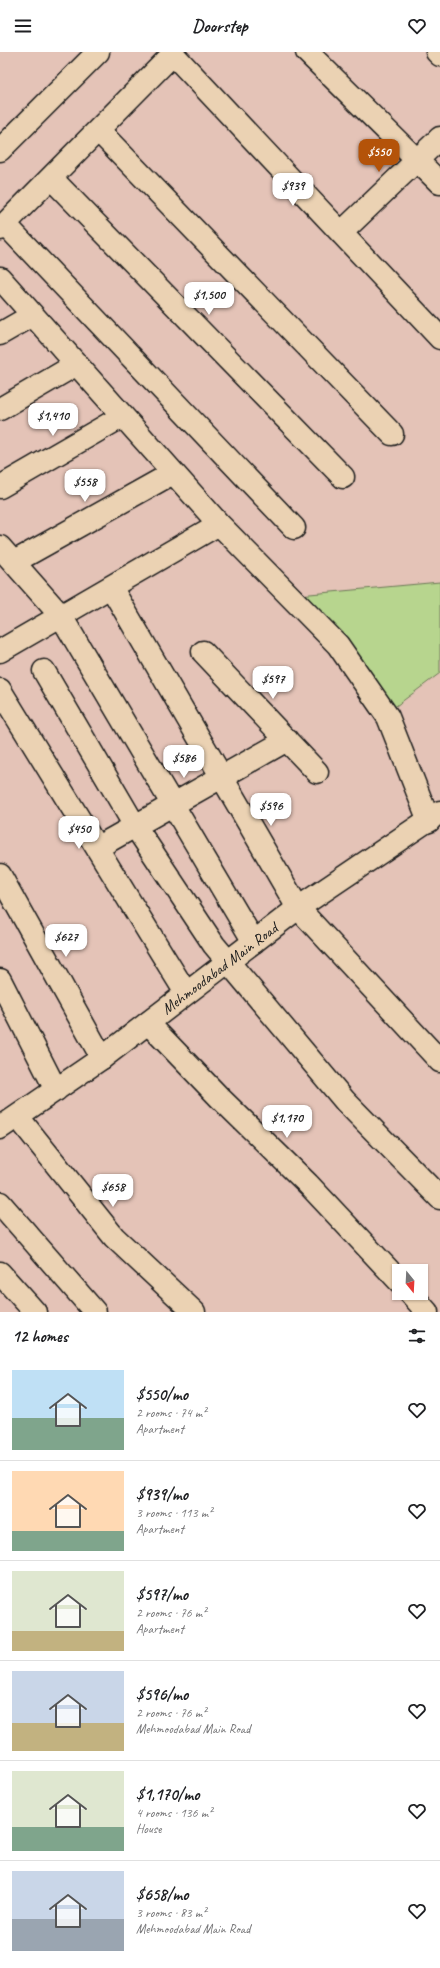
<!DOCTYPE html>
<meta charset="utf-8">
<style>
:root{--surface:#fff;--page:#f6f6f6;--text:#202124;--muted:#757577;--line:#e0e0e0;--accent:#b45309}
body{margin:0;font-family:Caveat,sans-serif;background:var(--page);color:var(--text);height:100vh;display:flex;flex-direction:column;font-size:15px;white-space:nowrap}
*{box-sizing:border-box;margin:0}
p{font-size:13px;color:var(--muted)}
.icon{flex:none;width:22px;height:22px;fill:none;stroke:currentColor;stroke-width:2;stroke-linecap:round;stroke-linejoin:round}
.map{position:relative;height:1260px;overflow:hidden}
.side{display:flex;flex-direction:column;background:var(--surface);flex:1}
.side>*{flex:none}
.needle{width:26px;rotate:162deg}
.controls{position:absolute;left:392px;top:1212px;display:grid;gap:8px}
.controls a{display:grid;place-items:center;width:36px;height:36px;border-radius:0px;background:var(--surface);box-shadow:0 1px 3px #0004;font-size:20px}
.price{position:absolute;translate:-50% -34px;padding:0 9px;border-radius:8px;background:#fff;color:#222;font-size:13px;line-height:26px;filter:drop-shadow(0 1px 2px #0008)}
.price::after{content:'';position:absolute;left:50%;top:24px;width:12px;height:9px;margin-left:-6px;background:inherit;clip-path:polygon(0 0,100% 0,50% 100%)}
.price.current{background:var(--accent);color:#fff}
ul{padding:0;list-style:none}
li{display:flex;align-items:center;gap:12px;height:100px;padding:0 12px}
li+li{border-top:1px solid var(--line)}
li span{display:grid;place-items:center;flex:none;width:112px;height:80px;border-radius:0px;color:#555}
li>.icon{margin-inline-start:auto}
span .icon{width:48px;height:48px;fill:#fffc;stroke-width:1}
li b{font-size:17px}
h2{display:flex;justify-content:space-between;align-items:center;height:48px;padding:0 12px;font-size:17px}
header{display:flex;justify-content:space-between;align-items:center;height:52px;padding:0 12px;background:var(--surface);font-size:18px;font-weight:800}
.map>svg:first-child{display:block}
</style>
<header><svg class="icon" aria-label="menu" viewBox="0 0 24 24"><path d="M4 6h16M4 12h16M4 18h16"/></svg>Doorstep<svg class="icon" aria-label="heart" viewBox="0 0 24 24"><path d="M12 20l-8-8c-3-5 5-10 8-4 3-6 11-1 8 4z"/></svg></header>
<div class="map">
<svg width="440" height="1260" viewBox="0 0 440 1260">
<rect width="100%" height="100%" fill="#e4c3b7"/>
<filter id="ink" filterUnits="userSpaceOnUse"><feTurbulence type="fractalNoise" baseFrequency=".025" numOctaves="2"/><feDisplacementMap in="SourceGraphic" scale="8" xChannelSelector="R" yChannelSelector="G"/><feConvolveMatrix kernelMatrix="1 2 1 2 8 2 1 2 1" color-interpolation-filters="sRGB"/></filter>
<g filter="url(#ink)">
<path fill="#b7d58e" stroke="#6a7855" d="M 440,530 L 440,621 L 392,657 L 299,543 Z"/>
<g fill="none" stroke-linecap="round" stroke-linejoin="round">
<defs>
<path id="minor" d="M 171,0 L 440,286
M 307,0 L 440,131
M 437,0 L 440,3
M 98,78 L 392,382
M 0,98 L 98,0
M 51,126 L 343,425
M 5,172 L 294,476
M 0,177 L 173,2
M 341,181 L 440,86
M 0,226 L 219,472 L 338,593 L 388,665 L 429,769
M 0,282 L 33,263
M 0,357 L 77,312
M 0,435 L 123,364
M 0,495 L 61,564 L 254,890
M 14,510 L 173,421
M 111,535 L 298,856 L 440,1009
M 0,599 L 219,472
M 203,600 L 317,720
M 44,619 L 135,774 L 214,893 L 345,1049 L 440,1146
M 0,638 L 186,941
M 98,795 L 287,688
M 0,823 L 102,1006
M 0,928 L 56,1038
M 148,971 L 220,1046 L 308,1132 L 399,1229
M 18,1065 L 114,1185 L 194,1260
M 0,1151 L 95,1260
M 0,1221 L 35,1260
M 410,1241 L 427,1260"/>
<path id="major" d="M 0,1076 L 102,1006 L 298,856 L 440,760"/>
</defs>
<use href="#minor" stroke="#1c1c1c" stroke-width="25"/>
<use href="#major" stroke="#1c1c1c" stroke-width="25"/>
<use href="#minor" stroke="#ebd2b3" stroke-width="22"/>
<use href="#major" stroke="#ebd2b3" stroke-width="22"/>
</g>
</g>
<g text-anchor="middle" stroke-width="3" stroke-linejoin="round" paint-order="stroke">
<g font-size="16" fill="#1c1c1c" stroke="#ebd2b3">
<text transform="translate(219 916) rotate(-37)" y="6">Mehmoodabad Main Road</text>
</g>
</g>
</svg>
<div class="controls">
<a><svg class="needle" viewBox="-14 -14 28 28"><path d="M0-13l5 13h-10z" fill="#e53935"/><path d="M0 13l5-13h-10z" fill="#757577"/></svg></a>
</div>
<b class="price current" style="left:379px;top:121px">$550</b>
<b class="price" style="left:293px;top:155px">$939</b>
<b class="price" style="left:209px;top:264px">$1,500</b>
<b class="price" style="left:53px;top:385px">$1,410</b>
<b class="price" style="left:85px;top:451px">$558</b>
<b class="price" style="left:273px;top:648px">$597</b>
<b class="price" style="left:184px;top:727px">$586</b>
<b class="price" style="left:271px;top:775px">$596</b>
<b class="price" style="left:79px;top:798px">$450</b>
<b class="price" style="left:66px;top:906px">$627</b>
<b class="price" style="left:287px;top:1087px">$1,170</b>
<b class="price" style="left:113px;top:1156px">$658</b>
</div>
<section class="side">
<h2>12 homes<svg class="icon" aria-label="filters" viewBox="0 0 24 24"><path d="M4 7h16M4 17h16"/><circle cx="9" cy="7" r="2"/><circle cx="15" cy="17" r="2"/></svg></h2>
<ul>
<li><span style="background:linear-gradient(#bfe0f5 60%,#7fa58c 0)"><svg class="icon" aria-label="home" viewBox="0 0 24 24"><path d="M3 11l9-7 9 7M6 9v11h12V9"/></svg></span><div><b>$550/mo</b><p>2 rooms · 74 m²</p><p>Apartment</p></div><svg class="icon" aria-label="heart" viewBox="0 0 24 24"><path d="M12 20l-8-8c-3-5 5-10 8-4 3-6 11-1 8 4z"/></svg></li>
<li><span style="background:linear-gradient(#ffd9b3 75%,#7fa58c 0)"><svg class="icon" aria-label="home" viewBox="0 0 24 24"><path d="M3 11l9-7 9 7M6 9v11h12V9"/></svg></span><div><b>$939/mo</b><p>3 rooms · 113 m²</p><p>Apartment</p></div><svg class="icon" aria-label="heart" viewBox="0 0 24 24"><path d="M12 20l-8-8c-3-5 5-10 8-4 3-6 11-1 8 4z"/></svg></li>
<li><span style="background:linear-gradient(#dfe7d0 75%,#c2b280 0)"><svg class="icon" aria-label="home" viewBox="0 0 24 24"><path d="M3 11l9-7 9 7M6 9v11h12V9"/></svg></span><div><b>$597/mo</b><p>2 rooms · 76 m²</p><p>Apartment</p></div><svg class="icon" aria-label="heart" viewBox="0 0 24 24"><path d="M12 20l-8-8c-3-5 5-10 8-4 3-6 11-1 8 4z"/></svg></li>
<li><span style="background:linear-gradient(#c9d6e8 65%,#c2b280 0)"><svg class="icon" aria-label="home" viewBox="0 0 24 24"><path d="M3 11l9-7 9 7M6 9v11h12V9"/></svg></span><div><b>$596/mo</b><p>2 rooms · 76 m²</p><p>Mehmoodabad Main Road</p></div><svg class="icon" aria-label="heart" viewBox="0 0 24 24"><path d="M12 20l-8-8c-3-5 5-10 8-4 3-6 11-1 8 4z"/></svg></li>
<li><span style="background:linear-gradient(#dfe7d0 70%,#7fa58c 0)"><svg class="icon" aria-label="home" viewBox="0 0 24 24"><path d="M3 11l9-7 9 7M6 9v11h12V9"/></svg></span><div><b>$1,170/mo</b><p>4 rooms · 136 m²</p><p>House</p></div><svg class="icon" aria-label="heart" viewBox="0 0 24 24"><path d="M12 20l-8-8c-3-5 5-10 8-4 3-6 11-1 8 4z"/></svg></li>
<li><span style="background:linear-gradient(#c9d6e8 60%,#9aa5b1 0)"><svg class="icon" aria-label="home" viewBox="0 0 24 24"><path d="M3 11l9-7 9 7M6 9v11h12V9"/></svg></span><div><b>$658/mo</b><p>3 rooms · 83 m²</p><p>Mehmoodabad Main Road</p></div><svg class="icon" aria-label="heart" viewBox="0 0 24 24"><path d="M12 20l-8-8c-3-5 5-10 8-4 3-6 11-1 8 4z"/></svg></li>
</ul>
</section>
